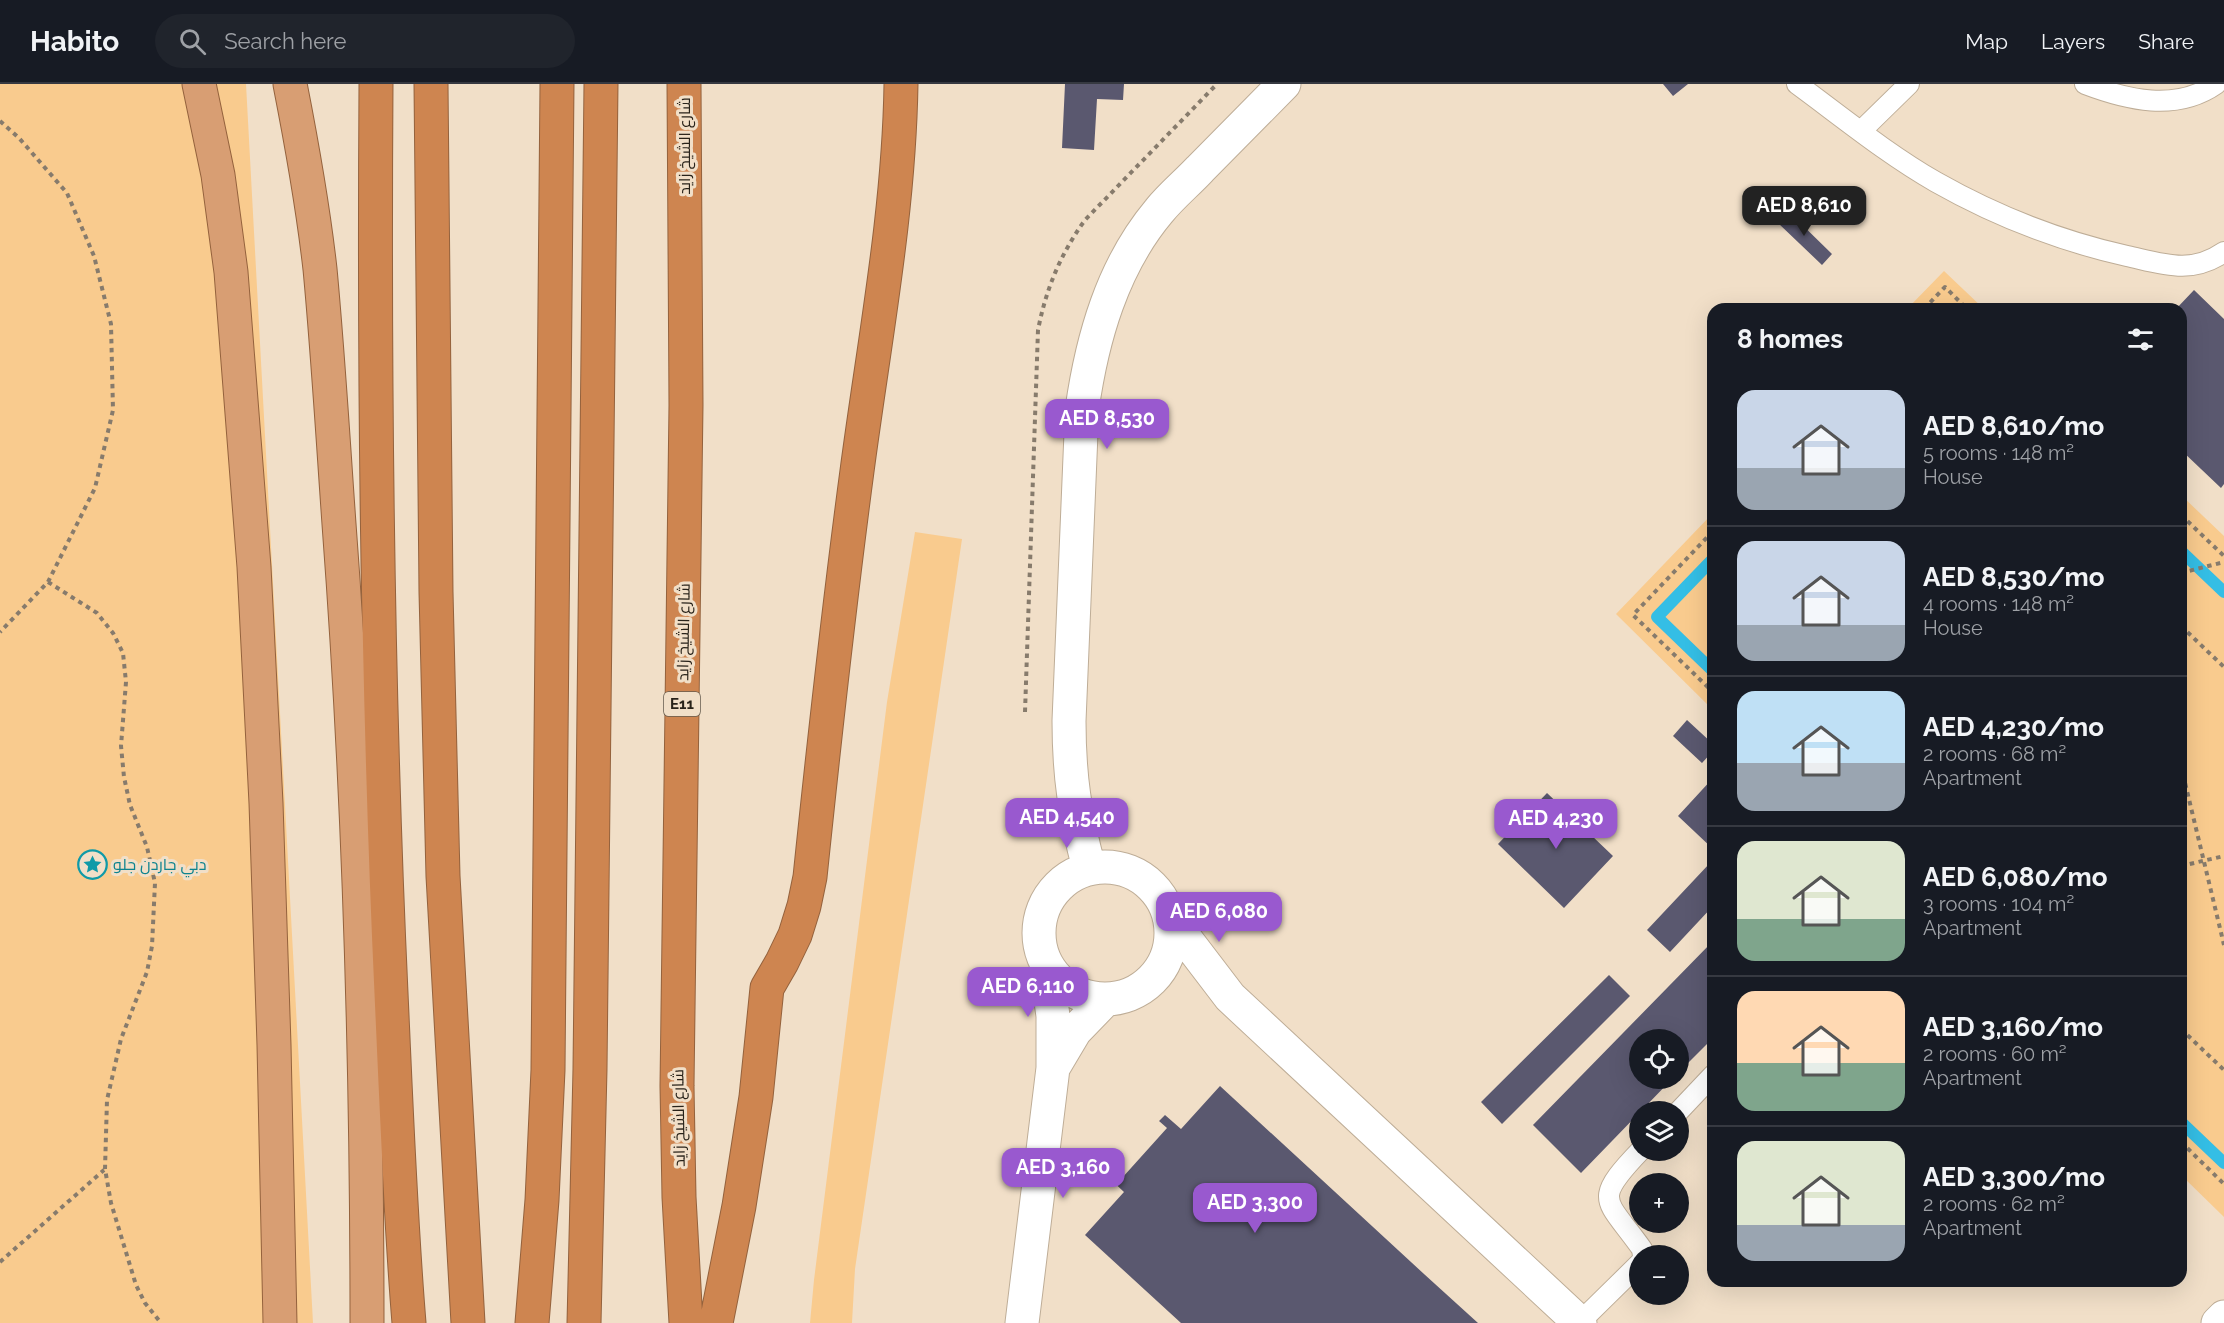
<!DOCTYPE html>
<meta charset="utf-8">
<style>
:root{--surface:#171b24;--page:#20242c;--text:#f1f3f6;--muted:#9ea1a6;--line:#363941;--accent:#9959cf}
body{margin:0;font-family:Raleway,Cairo,sans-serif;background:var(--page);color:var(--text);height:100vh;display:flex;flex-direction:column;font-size:22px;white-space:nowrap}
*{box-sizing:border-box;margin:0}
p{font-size:20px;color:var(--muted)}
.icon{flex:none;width:33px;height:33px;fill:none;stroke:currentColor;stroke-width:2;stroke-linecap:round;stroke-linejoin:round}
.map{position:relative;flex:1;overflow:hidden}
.details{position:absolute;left:1707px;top:219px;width:480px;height:984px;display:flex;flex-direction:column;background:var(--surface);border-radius:18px;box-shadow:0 6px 24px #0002}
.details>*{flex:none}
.tools{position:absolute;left:1629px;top:945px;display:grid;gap:12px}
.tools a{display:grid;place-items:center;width:60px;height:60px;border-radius:50%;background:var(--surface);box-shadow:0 6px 24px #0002;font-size:30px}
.price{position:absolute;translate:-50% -51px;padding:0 14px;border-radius:12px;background:var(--accent);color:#fff;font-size:20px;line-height:39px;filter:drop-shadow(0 2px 3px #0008)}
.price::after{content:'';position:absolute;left:50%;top:36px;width:18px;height:14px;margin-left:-9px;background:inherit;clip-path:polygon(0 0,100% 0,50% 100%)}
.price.on{background:#222;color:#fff}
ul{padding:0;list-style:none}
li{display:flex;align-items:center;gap:18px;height:150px;padding:0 30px}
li+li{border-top:2px solid var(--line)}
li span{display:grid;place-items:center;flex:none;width:168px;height:120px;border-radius:18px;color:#555}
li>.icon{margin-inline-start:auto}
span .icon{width:72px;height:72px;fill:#fffc;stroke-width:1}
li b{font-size:26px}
h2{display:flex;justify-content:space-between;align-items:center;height:72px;padding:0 30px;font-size:26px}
header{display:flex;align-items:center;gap:36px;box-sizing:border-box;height:84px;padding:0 30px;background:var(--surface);border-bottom:2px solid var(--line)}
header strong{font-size:28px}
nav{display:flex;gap:33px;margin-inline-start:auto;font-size:21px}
.search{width:420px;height:54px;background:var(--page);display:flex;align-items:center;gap:15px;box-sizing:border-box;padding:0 21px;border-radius:33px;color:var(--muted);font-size:22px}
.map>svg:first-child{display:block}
</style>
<header>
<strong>Habito</strong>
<div class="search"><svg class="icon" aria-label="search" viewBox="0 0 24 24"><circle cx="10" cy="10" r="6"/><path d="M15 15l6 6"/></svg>Search here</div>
<nav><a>Map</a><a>Layers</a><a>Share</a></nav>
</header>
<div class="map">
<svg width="2224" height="1239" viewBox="0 0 2224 1239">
<rect width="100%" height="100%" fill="#f1dfc8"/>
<path fill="#f9cb8e" d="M 0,0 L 246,0 L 313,1239 L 0,1239 Z
M 1944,187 L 1984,225 L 1907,225 Z
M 2181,411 L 2224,452 L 2224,1133 L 2181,1091 Z
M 1713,429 L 1713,626 L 1616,530 Z
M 915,448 L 962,455 L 855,1185 L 852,1239 L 810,1239 L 814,1196 L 887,618 Z"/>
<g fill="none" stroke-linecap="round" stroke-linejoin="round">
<path stroke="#34bee5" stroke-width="12" d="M 2181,467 L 2224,508
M 1713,475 L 1657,533 L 1713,587
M 2181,1038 L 2224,1079"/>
</g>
<path fill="#5a586f" d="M 1065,0 L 1124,0 L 1123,16 L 1097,15 L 1094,66 L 1062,64 Z
M 1663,0 L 1688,0 L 1673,12 Z
M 1787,126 L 1832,170 L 1822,181 L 1776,137 Z
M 2194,206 L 2224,235 L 2224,400 L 2221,404 L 2181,366 L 2181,225 L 2176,225 Z
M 1687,636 L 1713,660 L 1713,667 L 1702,679 L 1673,652 Z
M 1713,694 L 1713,765 L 1678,732 Z
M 1547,709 L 1613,772 L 1564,824 L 1498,760 Z
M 1710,779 L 1713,781 L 1713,822 L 1670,868 L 1647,846 Z
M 1713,857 L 1713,954 L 1678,989 L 1678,956 L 1640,956 L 1640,994 L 1673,994 L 1581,1089 L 1533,1041 Z
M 1609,891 L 1630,912 L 1502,1040 L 1481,1018 Z
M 1220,1002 L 1424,1190 L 1478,1239 L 1181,1239 L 1085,1151 L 1124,1108 L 1108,1093 L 1114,1087 L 1122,1094 L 1167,1044 L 1159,1037 L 1165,1031 L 1181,1045 Z"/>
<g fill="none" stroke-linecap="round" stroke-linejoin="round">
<defs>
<path id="service" d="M 1797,0 C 1842,33 1887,70 1936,98 C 1996,132 2060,157 2127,172 C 2163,180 2191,191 2224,168
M 2085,0 C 2127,16 2176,28 2216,0
M 1861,47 L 1909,0
M 1678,1028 L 1713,991
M 1641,1066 C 1591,1118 1606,1114 1642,1165 L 1643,1172
M 1580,1238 L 1640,1179"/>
<path id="minor" d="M1039 849a66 66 0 1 1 132 0a66 66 0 1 1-132 0Z
M 1089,784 C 1075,731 1069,692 1069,637 L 1082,325 C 1092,255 1112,183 1159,127 C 1171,112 1187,99 1200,85 C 1228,57 1256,28 1284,0
M 1169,833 L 1230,913 L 1580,1239
M 1053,984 L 1075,947 L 1106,915
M 1022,1239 L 1053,984 L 1053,932 L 1046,880
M 2218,1239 L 2224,1233"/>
<path id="trunk" d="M 199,0 L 218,91 L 231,188 L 254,483 L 266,719 L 274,961 L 280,1239
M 290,0 C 302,61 313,123 320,185 C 328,270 333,355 339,440 C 359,706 367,973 367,1239"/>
<path id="motorway" d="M 376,0 C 374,303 377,606 391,909 C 396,1019 400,1129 409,1239
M 431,0 L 436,508 L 443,792 L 468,1239
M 684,0 L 686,321 L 677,1002 L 679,1113 L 686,1239
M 532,1239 L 542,1116 L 548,986 L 557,0
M 584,1239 L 590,985 L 601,0
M 716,1239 L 739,1122 L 756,1013 L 767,904 L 782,878 L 795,851 L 804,822 L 810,793 C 824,658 839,522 857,387 C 874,258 899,130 901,0"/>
</defs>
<use href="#service" stroke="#bead97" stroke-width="22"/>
<use href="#minor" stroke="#bead97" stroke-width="35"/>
<use href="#trunk" stroke="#94623d" stroke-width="35"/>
<use href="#motorway" stroke="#94623d" stroke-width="35"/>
<path stroke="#877b6c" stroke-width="4" stroke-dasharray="4.5 4.5" stroke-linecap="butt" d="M 0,37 L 19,54 L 67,109 L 94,172 L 111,240 L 113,326 L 95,404 L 48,498 L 0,548
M 1924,225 L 1945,203 L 1967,225
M 2181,431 L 2224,472
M 1713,447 L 1633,531 L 1713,608
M 2181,489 L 2224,478
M 48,498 L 97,529 L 113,549 L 123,569 L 126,598 L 121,662 L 124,693 L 130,721 L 147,763 L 155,799 L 152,862 L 147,888 L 121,955 L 107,1016 L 105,1085 L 111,1119 L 136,1201 L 145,1219 L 161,1239
M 2181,542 L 2224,583
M 1025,628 L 1038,246 C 1046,205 1060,171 1085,136 L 1217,0
M 2181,682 L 2224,861
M 2181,782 L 2224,772
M 2181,945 L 2224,986
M 2181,1058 L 2224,1100
M 0,1178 L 104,1086"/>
<use href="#service" stroke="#fff" stroke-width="20"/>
<use href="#minor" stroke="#fff" stroke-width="33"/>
<use href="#trunk" stroke="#d89e73" stroke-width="33"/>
<use href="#motorway" stroke="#ce8550" stroke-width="33"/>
</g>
<defs>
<symbol id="sight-ring" viewBox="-11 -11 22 22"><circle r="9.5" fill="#f1dfc8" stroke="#0f9aa8" stroke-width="1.5"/><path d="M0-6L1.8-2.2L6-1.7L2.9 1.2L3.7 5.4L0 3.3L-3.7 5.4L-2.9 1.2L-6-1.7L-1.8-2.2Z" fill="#0f9aa8"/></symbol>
</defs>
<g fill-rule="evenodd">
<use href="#sight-ring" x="76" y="764" width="33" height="33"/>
</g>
<g text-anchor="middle" stroke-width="6" stroke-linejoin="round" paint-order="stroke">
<rect fill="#f1dfc8" stroke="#645b4e" stroke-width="1.5" x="664" y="608" width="36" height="24" rx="4.5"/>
<g font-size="15" font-weight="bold" fill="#282219">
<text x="682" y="625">E11</text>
</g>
<g font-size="16" fill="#282219" stroke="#f1dfc8">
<text transform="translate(684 62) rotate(-90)" y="6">شارع الشيخ زايد</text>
<text transform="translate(683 548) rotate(-89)" y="6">شارع الشيخ زايد</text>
<text transform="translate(678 1034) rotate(-91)" y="6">شارع الشيخ زايد</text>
</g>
<g font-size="16" fill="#0d838f" stroke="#f1dfc8" text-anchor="start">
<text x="113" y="786">دبي جاردن جلو</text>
</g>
</g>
</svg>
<div class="tools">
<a><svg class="icon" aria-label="locate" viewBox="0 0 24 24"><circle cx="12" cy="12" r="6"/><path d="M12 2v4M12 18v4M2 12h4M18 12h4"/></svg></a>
<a><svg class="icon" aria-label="layers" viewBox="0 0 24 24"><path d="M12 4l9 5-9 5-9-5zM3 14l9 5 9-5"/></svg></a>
<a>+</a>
<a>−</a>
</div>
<b class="price on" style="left:1804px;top:153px">AED 8,610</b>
<b class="price" style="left:1107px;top:366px">AED 8,530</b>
<b class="price" style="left:1067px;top:765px">AED 4,540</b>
<b class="price" style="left:1556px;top:766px">AED 4,230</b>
<b class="price" style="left:1219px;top:859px">AED 6,080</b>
<b class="price" style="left:1028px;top:934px">AED 6,110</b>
<b class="price" style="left:1063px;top:1115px">AED 3,160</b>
<b class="price" style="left:1255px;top:1150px">AED 3,300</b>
<section class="details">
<h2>8 homes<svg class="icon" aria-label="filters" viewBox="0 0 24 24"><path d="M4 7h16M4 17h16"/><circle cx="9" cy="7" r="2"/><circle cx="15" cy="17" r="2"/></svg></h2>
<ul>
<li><span style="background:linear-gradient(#c9d6e8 65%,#9aa5b1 0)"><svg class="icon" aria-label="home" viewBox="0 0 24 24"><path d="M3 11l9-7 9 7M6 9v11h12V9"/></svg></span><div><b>AED 8,610/mo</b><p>5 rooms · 148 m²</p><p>House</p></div></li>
<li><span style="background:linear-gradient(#c9d6e8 70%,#9aa5b1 0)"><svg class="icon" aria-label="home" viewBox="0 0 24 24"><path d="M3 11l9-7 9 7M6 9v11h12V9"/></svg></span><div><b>AED 8,530/mo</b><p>4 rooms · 148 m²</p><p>House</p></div></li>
<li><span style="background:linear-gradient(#bfe0f5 60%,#9aa5b1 0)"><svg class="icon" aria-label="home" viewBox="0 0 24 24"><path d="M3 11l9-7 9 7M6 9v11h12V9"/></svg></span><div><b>AED 4,230/mo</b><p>2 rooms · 68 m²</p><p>Apartment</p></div></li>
<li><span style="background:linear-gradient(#dfe7d0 65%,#7fa58c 0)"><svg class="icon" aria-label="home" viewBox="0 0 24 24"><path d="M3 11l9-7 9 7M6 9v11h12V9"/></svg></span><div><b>AED 6,080/mo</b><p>3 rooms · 104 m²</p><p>Apartment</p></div></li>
<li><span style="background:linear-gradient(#ffd9b3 60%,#7fa58c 0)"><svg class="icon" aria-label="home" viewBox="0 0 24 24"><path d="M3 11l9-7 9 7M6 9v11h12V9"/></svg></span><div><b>AED 3,160/mo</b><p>2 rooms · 60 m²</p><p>Apartment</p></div></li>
<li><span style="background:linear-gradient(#dfe7d0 70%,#9aa5b1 0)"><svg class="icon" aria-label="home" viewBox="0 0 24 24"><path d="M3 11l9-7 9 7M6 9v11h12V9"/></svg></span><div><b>AED 3,300/mo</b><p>2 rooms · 62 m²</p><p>Apartment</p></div></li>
</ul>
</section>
</div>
